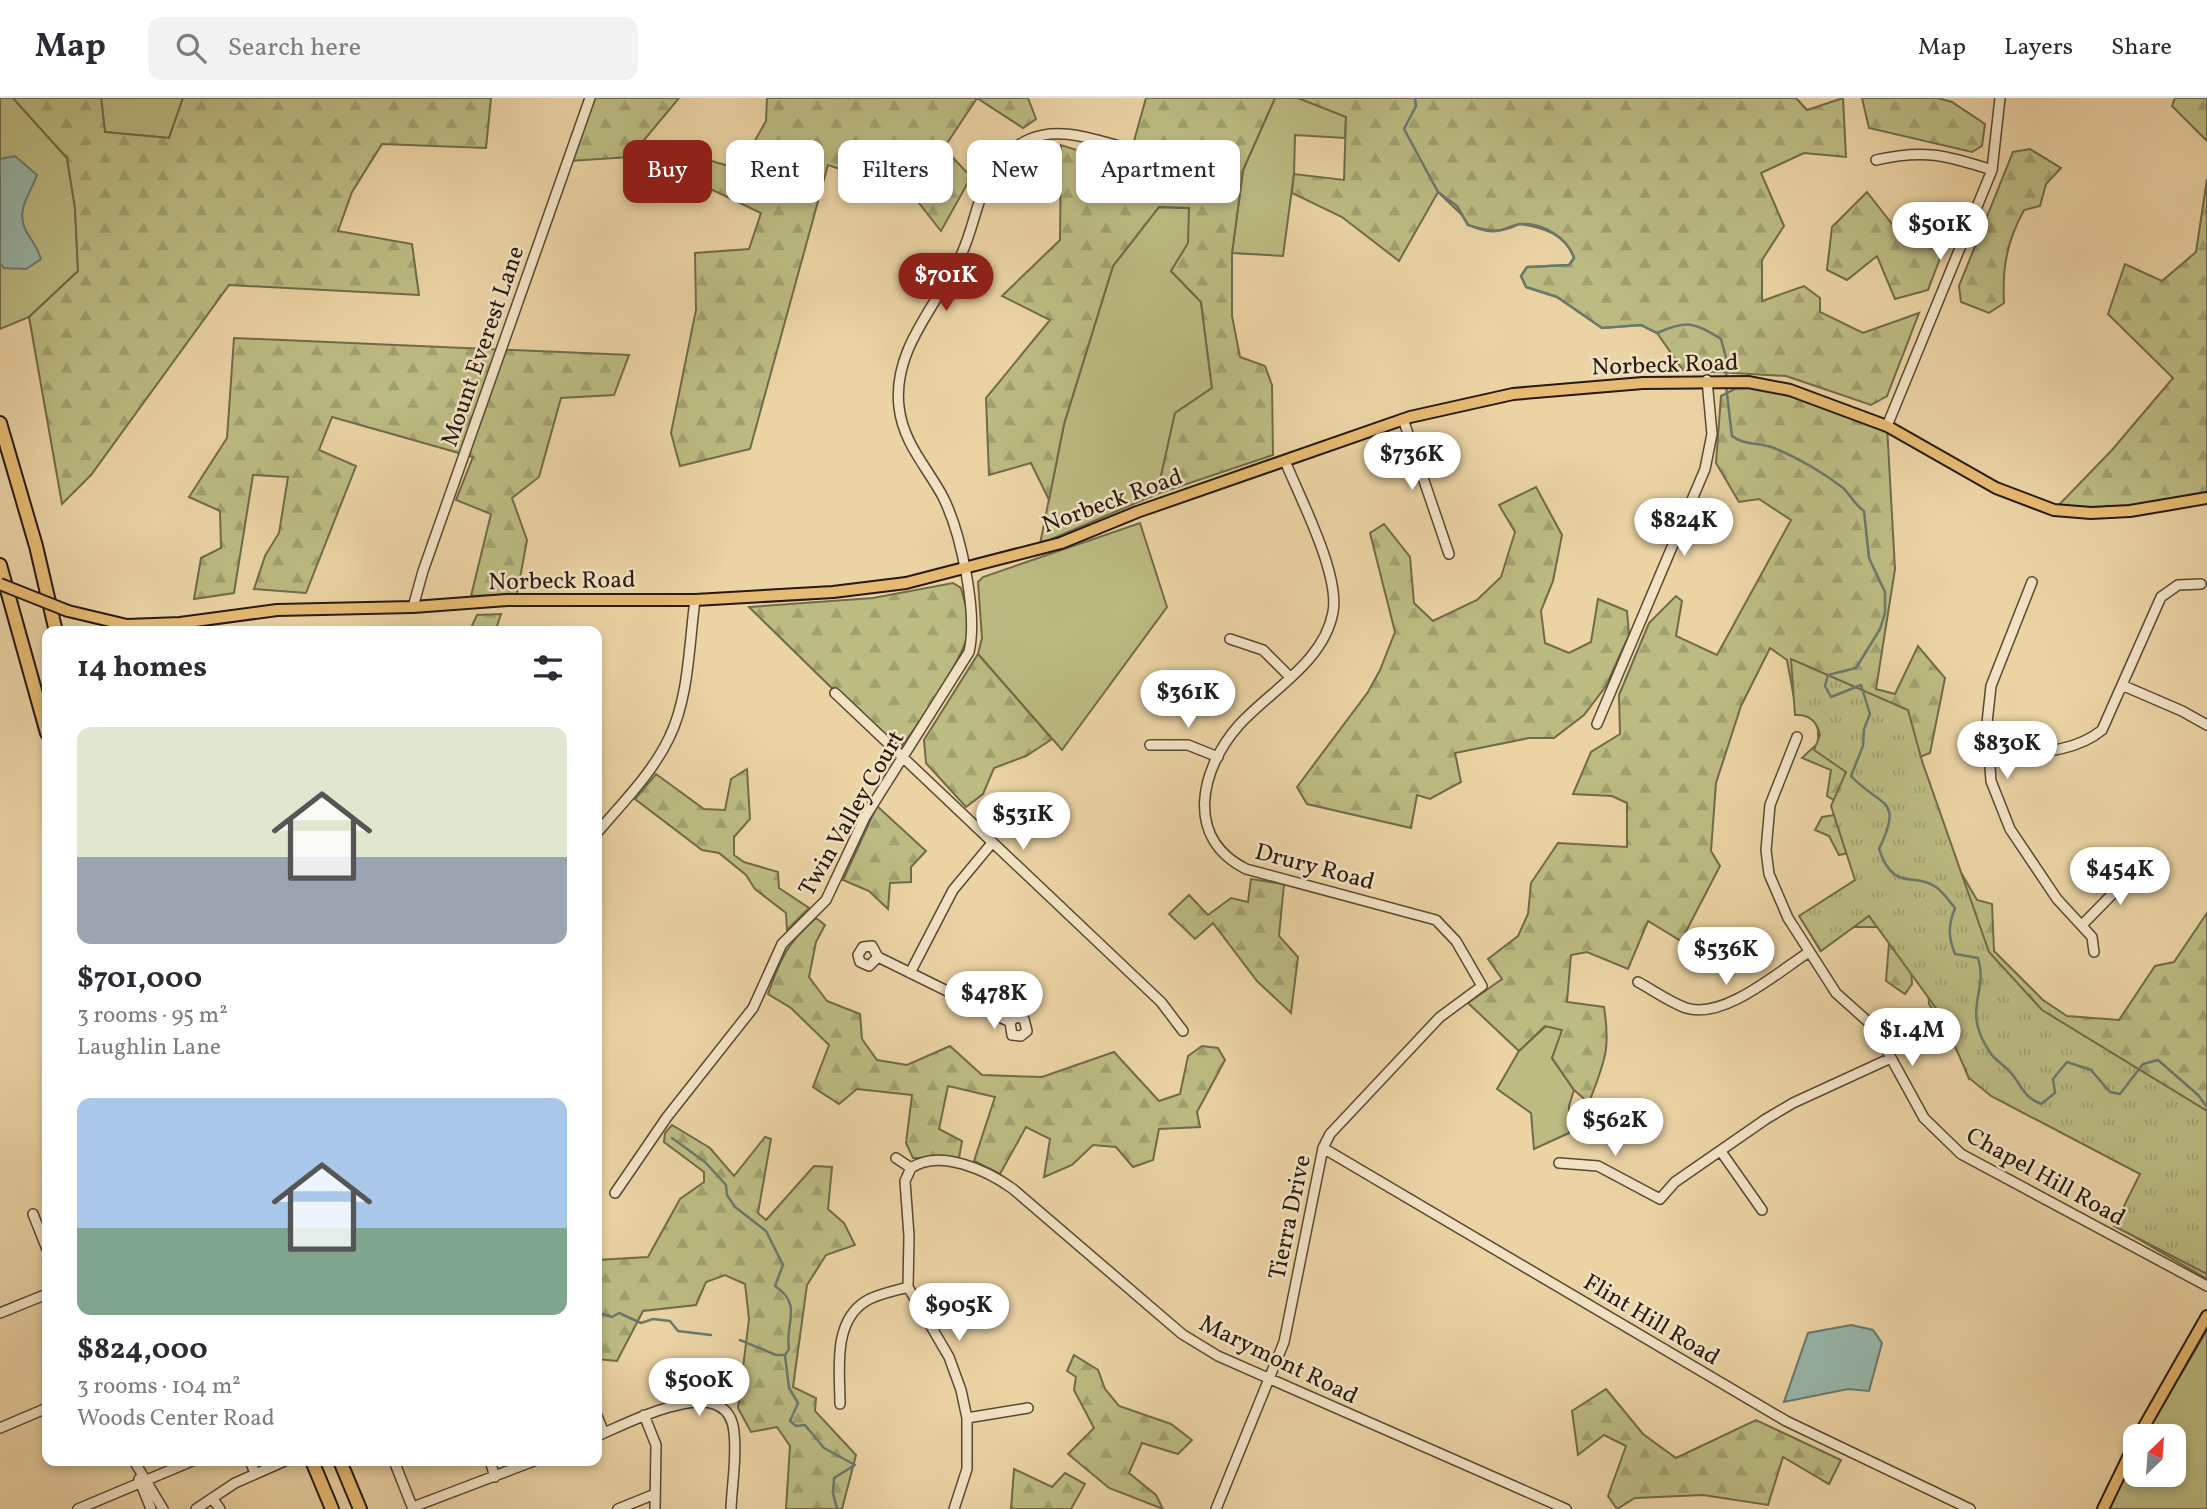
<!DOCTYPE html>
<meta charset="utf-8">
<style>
:root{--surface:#fff;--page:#f2f2f3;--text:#2b2b33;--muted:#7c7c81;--line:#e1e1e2;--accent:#8f2418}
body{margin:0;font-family:Vollkorn,serif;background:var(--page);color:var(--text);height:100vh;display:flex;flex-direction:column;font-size:26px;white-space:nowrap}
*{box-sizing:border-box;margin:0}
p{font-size:23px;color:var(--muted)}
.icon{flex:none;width:38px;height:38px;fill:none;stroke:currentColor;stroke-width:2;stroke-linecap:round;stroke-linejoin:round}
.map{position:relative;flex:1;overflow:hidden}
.details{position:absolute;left:42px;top:528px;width:560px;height:840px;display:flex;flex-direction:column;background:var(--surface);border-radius:14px;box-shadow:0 4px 10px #0003}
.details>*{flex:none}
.banner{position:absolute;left:623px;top:42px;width:665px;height:63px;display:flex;gap:14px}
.needle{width:46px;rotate:25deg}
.tools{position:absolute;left:2123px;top:1326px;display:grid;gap:14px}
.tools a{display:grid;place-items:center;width:63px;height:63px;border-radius:14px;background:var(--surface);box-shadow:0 4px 10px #0003;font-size:35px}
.price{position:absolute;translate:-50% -60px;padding:0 16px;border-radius:24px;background:#fff;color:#222;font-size:23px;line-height:46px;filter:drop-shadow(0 2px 4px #0008)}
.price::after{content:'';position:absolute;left:50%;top:42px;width:21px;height:16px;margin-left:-10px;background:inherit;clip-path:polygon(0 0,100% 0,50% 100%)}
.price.on{background:var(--accent);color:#fff}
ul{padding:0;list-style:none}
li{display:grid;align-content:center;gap:14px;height:371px;padding:0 35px}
li span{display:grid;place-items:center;height:217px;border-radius:14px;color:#555}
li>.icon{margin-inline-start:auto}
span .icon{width:126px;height:126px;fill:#fffc;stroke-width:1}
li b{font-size:30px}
h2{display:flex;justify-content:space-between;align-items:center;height:84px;padding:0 35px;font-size:30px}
.chip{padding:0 24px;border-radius:14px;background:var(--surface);box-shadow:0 4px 10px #0003;font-size:24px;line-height:63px}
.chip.on{background:var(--accent);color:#fff}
header{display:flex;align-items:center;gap:42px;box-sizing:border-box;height:98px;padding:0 35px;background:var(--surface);border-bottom:2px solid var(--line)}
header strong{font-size:33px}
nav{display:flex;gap:38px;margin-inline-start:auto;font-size:24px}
.search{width:490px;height:63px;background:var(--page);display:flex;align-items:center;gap:18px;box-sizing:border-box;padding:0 24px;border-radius:14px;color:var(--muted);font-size:26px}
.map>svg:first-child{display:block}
</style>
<header>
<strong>Map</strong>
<div class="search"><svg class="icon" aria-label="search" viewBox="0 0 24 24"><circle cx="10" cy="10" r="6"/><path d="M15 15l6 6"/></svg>Search here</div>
<nav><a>Map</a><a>Layers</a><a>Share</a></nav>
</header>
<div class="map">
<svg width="2207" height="1411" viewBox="0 0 2207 1411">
<defs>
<pattern id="forest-firs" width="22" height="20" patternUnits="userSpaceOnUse" patternTransform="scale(1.75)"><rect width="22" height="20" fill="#bcbb82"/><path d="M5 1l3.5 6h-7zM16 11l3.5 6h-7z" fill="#a1a06f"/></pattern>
<pattern id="park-tufts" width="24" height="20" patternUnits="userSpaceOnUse" patternTransform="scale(1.75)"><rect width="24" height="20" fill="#bcbb82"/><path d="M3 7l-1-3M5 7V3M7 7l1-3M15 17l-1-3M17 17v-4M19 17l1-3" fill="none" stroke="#a1a06f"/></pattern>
</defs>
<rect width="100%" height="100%" fill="#ebd3a4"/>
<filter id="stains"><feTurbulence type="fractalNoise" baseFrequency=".00286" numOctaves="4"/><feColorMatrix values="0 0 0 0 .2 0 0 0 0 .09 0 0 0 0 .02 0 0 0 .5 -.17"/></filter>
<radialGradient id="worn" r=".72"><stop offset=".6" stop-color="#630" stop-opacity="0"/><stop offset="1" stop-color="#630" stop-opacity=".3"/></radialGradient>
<path fill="#bcbb82" stroke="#716a48" stroke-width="2" d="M 0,0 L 13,0 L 67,60 L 75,110 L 78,173 L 29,219 L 0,231 Z
M 101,0 L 183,0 L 169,40 L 105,34 Z
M 1275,0 L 1298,0 L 1346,18 L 1345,40 L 1295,37 L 1294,76 L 1283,158 L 1232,155 L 1243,72 Z
M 1159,109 L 1189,110 L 1189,145 L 1171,173 L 1201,204 L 1212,290 L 1175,315 L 1157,396 L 1040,446 L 1064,326 L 1113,168 Z
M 1140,425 L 1167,509 L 1062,652 L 978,556 L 982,540 L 978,484 L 983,479 Z
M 1546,928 L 1563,932 L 1552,960 L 1574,992 L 1569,1008 L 1569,1035 L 1534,1051 L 1531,1015 L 1497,991 L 1519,953 Z
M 2207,1232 L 2207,1411 L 2107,1411 L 2135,1355 L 2135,1377 L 2174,1377 L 2174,1339 L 2144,1339 Z"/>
<path fill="url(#forest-firs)" stroke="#716a48" stroke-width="2" d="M 13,0 L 101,0 L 105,34 L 169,40 L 183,0 L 491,0 L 486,50 L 382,46 L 352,94 L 338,133 L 412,146 L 419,197 L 229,187 L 91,377 L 62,406 L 29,219 L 78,173 L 75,110 L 67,60 Z
M 593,0 L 679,0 L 630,59 L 570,63 Z
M 767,0 L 977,0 L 944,50 L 971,79 L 941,133 L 911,95 L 828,67 L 750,351 L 680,368 L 671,335 L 696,212 L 695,155 L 749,151 L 761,115 L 645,60 L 657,47 L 739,71 L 766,23 Z
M 977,0 L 1028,0 L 1036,21 L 1023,30 Z
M 1146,0 L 1275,0 L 1243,72 L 1232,155 L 1232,218 L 1240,259 L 1265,268 L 1272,287 L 1273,357 L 1157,396 L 1175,315 L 1212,290 L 1201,204 L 1171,173 L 1188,145 L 1189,110 L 1159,109 L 1113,168 L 1064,326 L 1049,402 L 1031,365 L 989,377 L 986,300 L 1050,222 L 1002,198 L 1060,142 L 1061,47 L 1127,68 Z
M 1298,0 L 1796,0 L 1807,12 L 1843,0 L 1846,59 L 1804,55 L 1761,75 L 1784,128 L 1762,162 L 1762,203 L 1804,188 L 1820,200 L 1820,214 L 1863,235 L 1919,215 L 1887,298 L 1871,307 L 1786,278 L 1683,272 L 1657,235 L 1641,227 L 1602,230 L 1557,199 L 1526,189 L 1521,178 L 1527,169 L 1569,167 L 1574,160 C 1566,136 1542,129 1519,126 C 1500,136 1488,133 1468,127 L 1462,117 L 1438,94 L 1399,163 L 1342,119 L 1292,95 L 1294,76 L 1344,82 L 1346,19 Z
M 1862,0 L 1938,0 L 1952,4 L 1985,26 L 1982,48 L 1972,54 L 1869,30 Z
M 2175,0 L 2207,0 L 2207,43 L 2172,8 Z
M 2030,51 L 2061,70 L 2046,86 L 2040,108 L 2024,112 C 2007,143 2002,170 2004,205 L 1989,215 L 1961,204 L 1959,188 L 2013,54 Z
M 2207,81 L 2207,400 L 2171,406 L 2054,412 L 2112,352 L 2173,280 L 2108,216 L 2125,166 L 2162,183 L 2196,154 Z
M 1867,94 L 1892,126 L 1947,142 L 1928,192 L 1895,201 L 1877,158 L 1847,182 L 1827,172 L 1832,129 Z
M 234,240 L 629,257 L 614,297 L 561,300 L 539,379 L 512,400 L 527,442 L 517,496 L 471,498 L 491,416 L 456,402 L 473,359 L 332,319 L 319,352 L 356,368 L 306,495 L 254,491 L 265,458 L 279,435 L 288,379 L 253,377 L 234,495 L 194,501 L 201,460 L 221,450 L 220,413 L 189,399 L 227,340 Z
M 1748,284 L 1887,328 L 1895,471 L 1876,591 L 1895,596 L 1918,548 L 1945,580 L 1930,655 L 1917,660 L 1945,747 L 1977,802 L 1992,806 L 1994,853 L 2043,902 L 2067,918 L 2119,922 L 2155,868 L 2174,864 L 2207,815 L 2207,1181 L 2135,1139 L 2141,1075 L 2001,967 L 1969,981 L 1957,951 L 1929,906 L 1926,865 L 1910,858 L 1912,886 L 1905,896 L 1886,883 L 1889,845 L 1886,829 L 1842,829 L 1820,852 L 1805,827 L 1859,785 L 1853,754 L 1839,757 L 1829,738 L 1815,732 L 1822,719 L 1841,716 L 1842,707 L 1827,698 L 1831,672 L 1802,660 L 1818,645 L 1818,632 L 1812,614 L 1796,611 L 1787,562 L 1770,550 L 1741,608 L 1716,685 L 1711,753 L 1720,768 L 1681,843 L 1648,823 L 1628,871 L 1587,854 L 1571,857 L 1567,904 L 1604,909 C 1611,954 1604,963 1589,1005 L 1574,992 L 1552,960 L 1562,932 L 1545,928 L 1519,953 L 1468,905 L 1502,881 L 1488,861 L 1518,838 L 1528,816 L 1531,785 L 1558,745 L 1627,749 L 1627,705 L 1612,698 L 1573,696 L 1591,654 L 1620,636 L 1619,597 L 1649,525 L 1676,498 L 1682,503 L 1676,538 L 1717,557 L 1791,422 L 1759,401 L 1739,404 L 1716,365 L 1721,298 Z
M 1536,389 L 1562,437 L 1553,483 L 1541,513 L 1545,545 L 1569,555 L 1591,544 L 1598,501 L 1627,513 L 1629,537 L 1606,588 L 1584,617 L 1554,640 L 1529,640 L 1455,655 L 1461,684 L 1430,701 L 1417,697 L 1411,730 L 1307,706 L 1297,689 L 1368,594 L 1380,572 L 1395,534 L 1370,435 L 1384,426 L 1410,459 L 1414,505 L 1433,523 L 1477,502 L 1501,479 L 1515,434 L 1499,407 Z
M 953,485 L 961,490 C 964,502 969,516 969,528 C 970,553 914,633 897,654 L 749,509 L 873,500 Z
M 501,516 L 495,534 L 469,534 L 477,517 Z
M 978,556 L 1052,641 L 1026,658 L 994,670 L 983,696 L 966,709 L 926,665 L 924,642 Z
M 747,671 L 750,721 L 734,739 L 734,757 L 744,764 L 778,774 L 779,790 L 809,810 L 787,832 L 786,815 L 755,791 L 746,777 L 719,755 L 702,752 L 635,701 L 656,676 L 704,711 L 725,712 L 731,681 Z
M 877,708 L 926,753 L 911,769 L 911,784 L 890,785 L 888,811 L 869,793 L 843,782 Z
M 1251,781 L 1284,786 L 1279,838 L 1298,859 L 1291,915 L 1257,883 L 1213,825 L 1195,841 L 1169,816 L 1189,797 L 1208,817 L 1231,800 L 1248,804 Z
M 816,820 L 825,827 L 816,844 L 809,879 L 827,903 L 860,916 L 862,941 L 877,962 L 907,967 L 950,948 L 982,977 L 1042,979 L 1114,954 L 1159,1003 L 1180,996 L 1188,958 L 1202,948 L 1218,950 L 1225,962 L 1197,1014 L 1200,1029 L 1159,1031 L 1153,1062 L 1133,1069 L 1116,1049 L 1093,1047 L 1072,1067 L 1044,1079 L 1050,1041 L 1026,1029 L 1000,1076 L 974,1063 L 995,999 L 948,988 L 939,1031 L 962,1043 L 959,1060 L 913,1060 L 906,1045 L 912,997 L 857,991 L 839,1006 L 813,989 L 829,947 L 791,910 L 768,896 C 780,861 788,844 816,820 Z
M 672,1027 L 710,1050 L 734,1078 L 765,1039 L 771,1041 L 758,1115 L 766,1122 L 814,1068 L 832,1069 L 828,1111 L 844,1125 L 855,1147 L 826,1157 L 807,1187 L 793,1289 L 816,1300 L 815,1313 L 856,1357 L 842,1411 L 786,1411 L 790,1348 L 777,1329 L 751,1334 L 738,1310 L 749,1221 L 745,1186 L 725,1177 L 706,1184 L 696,1207 L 643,1213 L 617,1263 L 597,1261 L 597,1162 L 648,1159 L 680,1101 L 704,1084 L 704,1074 L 664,1044 L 665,1035 Z
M 1074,1257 L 1098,1272 L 1105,1291 L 1119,1308 L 1171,1326 L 1192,1342 L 1178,1356 L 1142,1345 L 1129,1375 L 1156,1397 L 1163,1411 L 1109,1390 L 1068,1356 L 1094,1330 L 1074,1292 L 1076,1279 L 1067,1273 Z
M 1606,1291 L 1643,1336 L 1676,1360 L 1756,1322 L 1841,1362 L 1829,1386 L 1783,1359 L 1768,1407 L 1703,1397 L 1635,1400 L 1617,1411 L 1608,1398 L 1626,1348 L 1604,1337 L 1578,1357 L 1572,1313 Z
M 1014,1371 L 1052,1389 L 1065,1375 L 1085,1386 L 1071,1411 L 1011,1411 Z"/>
<path fill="url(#park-tufts)" stroke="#716a48" stroke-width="2" d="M 1791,561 L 1908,612 L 1922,663 L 1989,854 L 2042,912 L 2207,1013 L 2207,1176 L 2114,1128 L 2140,1076 L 1991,998 L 1969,980 L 1941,917 L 1869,818 L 1821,853 L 1799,818 L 1855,782 L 1831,708 L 1846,674 L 1814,652 L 1820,637 C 1817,623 1809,616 1795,617 Z"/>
<path fill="#98b7ab" stroke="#6a786d" stroke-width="2" d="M 15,58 L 37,77 C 31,94 16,111 25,131 C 31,143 37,147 41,161 L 26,171 L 4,170 L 0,165 L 0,61 Z
M 1851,1227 L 1873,1232 L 1882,1245 L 1869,1293 L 1848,1291 L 1784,1304 L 1808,1235 Z"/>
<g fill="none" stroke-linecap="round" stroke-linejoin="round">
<path stroke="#6a786d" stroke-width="2.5" d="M 1415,0 L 1416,8 L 1404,31 L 1438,94 L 1457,108 L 1468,127 C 1475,129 1483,133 1490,133 C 1502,135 1510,127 1521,126 C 1543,125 1567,139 1574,160 L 1569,167 L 1527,169 L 1521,178 L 1526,189 L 1557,199 L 1602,230 L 1641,227 L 1657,235 C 1687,222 1694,224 1721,241 L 1727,263 L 1726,281
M 1726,288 L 1732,338 C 1745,348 1759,344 1774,350 C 1796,359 1823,375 1842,389 C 1850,396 1854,406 1864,413 L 1869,460 L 1885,494 L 1885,515 L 1880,531 L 1856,570 L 1828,577 L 1825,588 L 1831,599 L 1861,587 L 1870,616 L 1864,631 L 1863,648 L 1851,678 C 1881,710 1904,699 1879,751 C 1894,795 1912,773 1936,789 C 1943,794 1949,803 1955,810 C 1948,828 1948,838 1955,856 L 1978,860 C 1989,895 1961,910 1989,953 C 1995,963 2005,967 2012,976 C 2022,989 2024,999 2041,1006 L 2055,995 L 2053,981 L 2067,964 L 2091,972 L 2110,994 L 2120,996 L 2143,966 L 2158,962 L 2198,997 L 2207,1009
M 672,1040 L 705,1064 L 726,1087 L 727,1097 L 735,1109 L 766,1133 L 783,1167 L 775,1188 C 804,1207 784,1227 789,1251 L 785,1257
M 597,1222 L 603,1216 L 612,1219 L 619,1215 L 641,1225 L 653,1221 L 670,1223 L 678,1233 L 711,1237
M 740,1242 L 776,1257 L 785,1257 L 789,1290 L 798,1305 L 790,1323 L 796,1328 L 805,1327 L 824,1350 L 855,1367 L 834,1380 L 833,1395 L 837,1411"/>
<defs>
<path id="minor" d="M 1876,62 C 1924,51 1946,57 1992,72
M 1403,321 L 1449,456
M 1887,328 L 1992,72 L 2000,0
M 2032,484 L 1991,588 L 1987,625 L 1991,683 L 2010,731 L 2057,801 L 2092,839 L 2094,854
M 413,509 L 423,473 L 590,0
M 1230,541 L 1263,552 L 1290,579
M 2124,588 L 2182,613 L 2207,627
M 835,595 L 1161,904 L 1183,933
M 1597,626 L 1705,371 L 1712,336 L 1707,282
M 1797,639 L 1770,707 L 1766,752 L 1769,776 L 1788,820 L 1836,895 L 1874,929 L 1924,1020 L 1961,1056 L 2207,1188
M 1150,647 L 1188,647 L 1218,659
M 1990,659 C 2027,654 2072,657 2102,632 L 2161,499 L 2178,487 L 2201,486
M 597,735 C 621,706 652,676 669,640 C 689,600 689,546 695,502
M 2083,826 L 2137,771
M 878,859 L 869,868 L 860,864 L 858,857 L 863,849 L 872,848 L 878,859 L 1010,924 L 1012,937 L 1021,938 L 1027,933 L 1024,921 L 1016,919 L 1010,924
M 910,875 L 953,792 L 992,745
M 1638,884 C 1653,892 1669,904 1686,910 C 1724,922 1778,874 1809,854
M 1323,1050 L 1786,1323 L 1970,1411
M 1722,1055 L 1762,1112
M 896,1060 L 911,1070 C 940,1050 988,1073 1013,1091 L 1182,1236 L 1218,1258 L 1566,1411
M 1559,1065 L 1598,1068 L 1660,1101 L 1675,1084 L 1766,1021 L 1793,1005 L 1891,960
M 911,1070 L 905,1083 L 909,1138 L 908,1189 L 949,1259 L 961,1292 L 967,1320 L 967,1371 L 954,1411
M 615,1095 L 667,1019 L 753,910 L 782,846 L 826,802 L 865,719 L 969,554 C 978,515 961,435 943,399 C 927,369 903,345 899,309 C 892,250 939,206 962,155 C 974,129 978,95 994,71 C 1002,58 1016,47 1030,41 C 1060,28 1094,42 1124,49
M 33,1116 L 47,1151
M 0,1215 L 47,1196
M 840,1306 C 840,1273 832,1224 866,1203 C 877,1196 895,1193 908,1189
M 644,1317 L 656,1347 L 655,1411
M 597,1318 L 604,1335
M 967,1320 L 1028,1310
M 0,1330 L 47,1310
M 597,1338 C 625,1327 728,1270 734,1334 C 737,1359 732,1386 731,1411
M 134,1363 L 163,1411
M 250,1363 L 255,1375
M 394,1363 L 413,1411
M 490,1363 L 495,1379
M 139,1381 L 151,1411
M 212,1400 L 220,1411
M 413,1409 L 534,1363
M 78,1411 L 192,1363
M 196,1411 L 235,1385 L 285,1363
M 618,1411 L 655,1396
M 1216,1411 L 1284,1244 L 1323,1050 L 1330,1036 L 1440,919 L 1482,888 L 1456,843 L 1436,822 L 1246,771 C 1184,740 1200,671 1239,627 C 1271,592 1324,564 1333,514 C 1340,476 1300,400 1285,363"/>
<path id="major" d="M 68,513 L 127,527 L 180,525 L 277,512 L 413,509 L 507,502 L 695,502 L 833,494 L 906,485 L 1061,445 L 1137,414 L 1410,319 L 1513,296 L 1643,285 L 1748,284 L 1790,292 L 1887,328 L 1996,390 L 2054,412 L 2091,415 L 2130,413 L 2207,400
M 2138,1339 L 2207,1218
M 2103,1411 L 2135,1345"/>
<path id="highway" d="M 0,325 L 36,448 L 56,534
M 0,467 L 47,635
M 312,1363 L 332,1411
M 340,1363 L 360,1411"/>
</defs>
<use href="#minor" stroke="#574834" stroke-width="12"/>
<use href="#major" stroke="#261a0f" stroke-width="14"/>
<use href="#highway" stroke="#261a0f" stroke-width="16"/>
<use href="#minor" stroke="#f2e2c4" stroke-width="9"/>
<use href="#major" stroke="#e6ba72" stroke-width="10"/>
<use href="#highway" stroke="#e6ba72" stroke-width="12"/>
<defs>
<path id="major-bridge" d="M 0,486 L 68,513"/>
</defs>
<use href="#major-bridge" stroke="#261a0f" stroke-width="14" stroke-linecap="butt"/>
<use href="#major-bridge" stroke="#e6ba72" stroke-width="10"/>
</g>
<g text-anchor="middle" stroke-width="5" stroke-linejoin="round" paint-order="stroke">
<g font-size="24" fill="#261a0f" stroke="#f2e2c4">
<text transform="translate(482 248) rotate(-71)" y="8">Mount Everest Lane</text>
<text transform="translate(1665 266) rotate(-2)" y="8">Norbeck Road</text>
<text transform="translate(1112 402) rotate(-20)" y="8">Norbeck Road</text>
<text transform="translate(562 482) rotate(-1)" y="8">Norbeck Road</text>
<text transform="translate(851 715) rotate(-60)" y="8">Twin Valley Court</text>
<text transform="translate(1315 768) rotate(15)" y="8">Drury Road</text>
<text transform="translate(2046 1078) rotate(29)" y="8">Chapel Hill Road</text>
<text transform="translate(1289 1119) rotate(-78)" y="8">Tierra Drive</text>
<text transform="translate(1652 1221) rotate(31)" y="8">Flint Hill Road</text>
<text transform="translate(1279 1261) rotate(26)" y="8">Marymont Road</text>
</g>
</g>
<rect width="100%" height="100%" filter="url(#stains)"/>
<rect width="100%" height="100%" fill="url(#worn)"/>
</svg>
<div class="tools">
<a><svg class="needle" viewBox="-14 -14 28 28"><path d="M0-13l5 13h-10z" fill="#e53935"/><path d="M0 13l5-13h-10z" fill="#7c7c81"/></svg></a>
</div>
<b class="price" style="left:1940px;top:164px">$501K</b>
<b class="price on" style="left:946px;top:215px">$701K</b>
<b class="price" style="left:1412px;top:394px">$736K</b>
<b class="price" style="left:1684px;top:460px">$824K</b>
<b class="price" style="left:1188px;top:632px">$361K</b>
<b class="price" style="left:2007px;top:683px">$830K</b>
<b class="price" style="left:1023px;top:754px">$531K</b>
<b class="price" style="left:2120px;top:809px">$454K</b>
<b class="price" style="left:1726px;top:889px">$536K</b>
<b class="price" style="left:994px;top:933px">$478K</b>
<b class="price" style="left:1912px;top:970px">$1.4M</b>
<b class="price" style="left:1615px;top:1060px">$562K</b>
<b class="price" style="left:959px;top:1245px">$905K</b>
<b class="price" style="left:699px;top:1320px">$500K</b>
<div class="banner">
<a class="chip on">Buy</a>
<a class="chip">Rent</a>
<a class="chip">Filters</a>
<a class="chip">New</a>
<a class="chip">Apartment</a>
</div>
<section class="details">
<h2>14 homes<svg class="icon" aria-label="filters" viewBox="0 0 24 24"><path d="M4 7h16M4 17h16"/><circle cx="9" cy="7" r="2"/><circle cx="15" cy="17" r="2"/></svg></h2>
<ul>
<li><span style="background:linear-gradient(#dfe7d0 60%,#9aa5b1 0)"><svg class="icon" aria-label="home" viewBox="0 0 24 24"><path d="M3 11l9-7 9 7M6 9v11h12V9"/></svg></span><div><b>$701,000</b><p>3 rooms · 95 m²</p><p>Laughlin Lane</p></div></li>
<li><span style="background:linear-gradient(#a9c7e8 60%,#7fa58c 0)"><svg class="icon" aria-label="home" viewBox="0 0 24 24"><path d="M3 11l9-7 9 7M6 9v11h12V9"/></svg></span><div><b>$824,000</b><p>3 rooms · 104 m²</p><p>Woods Center Road</p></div></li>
</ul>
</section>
</div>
